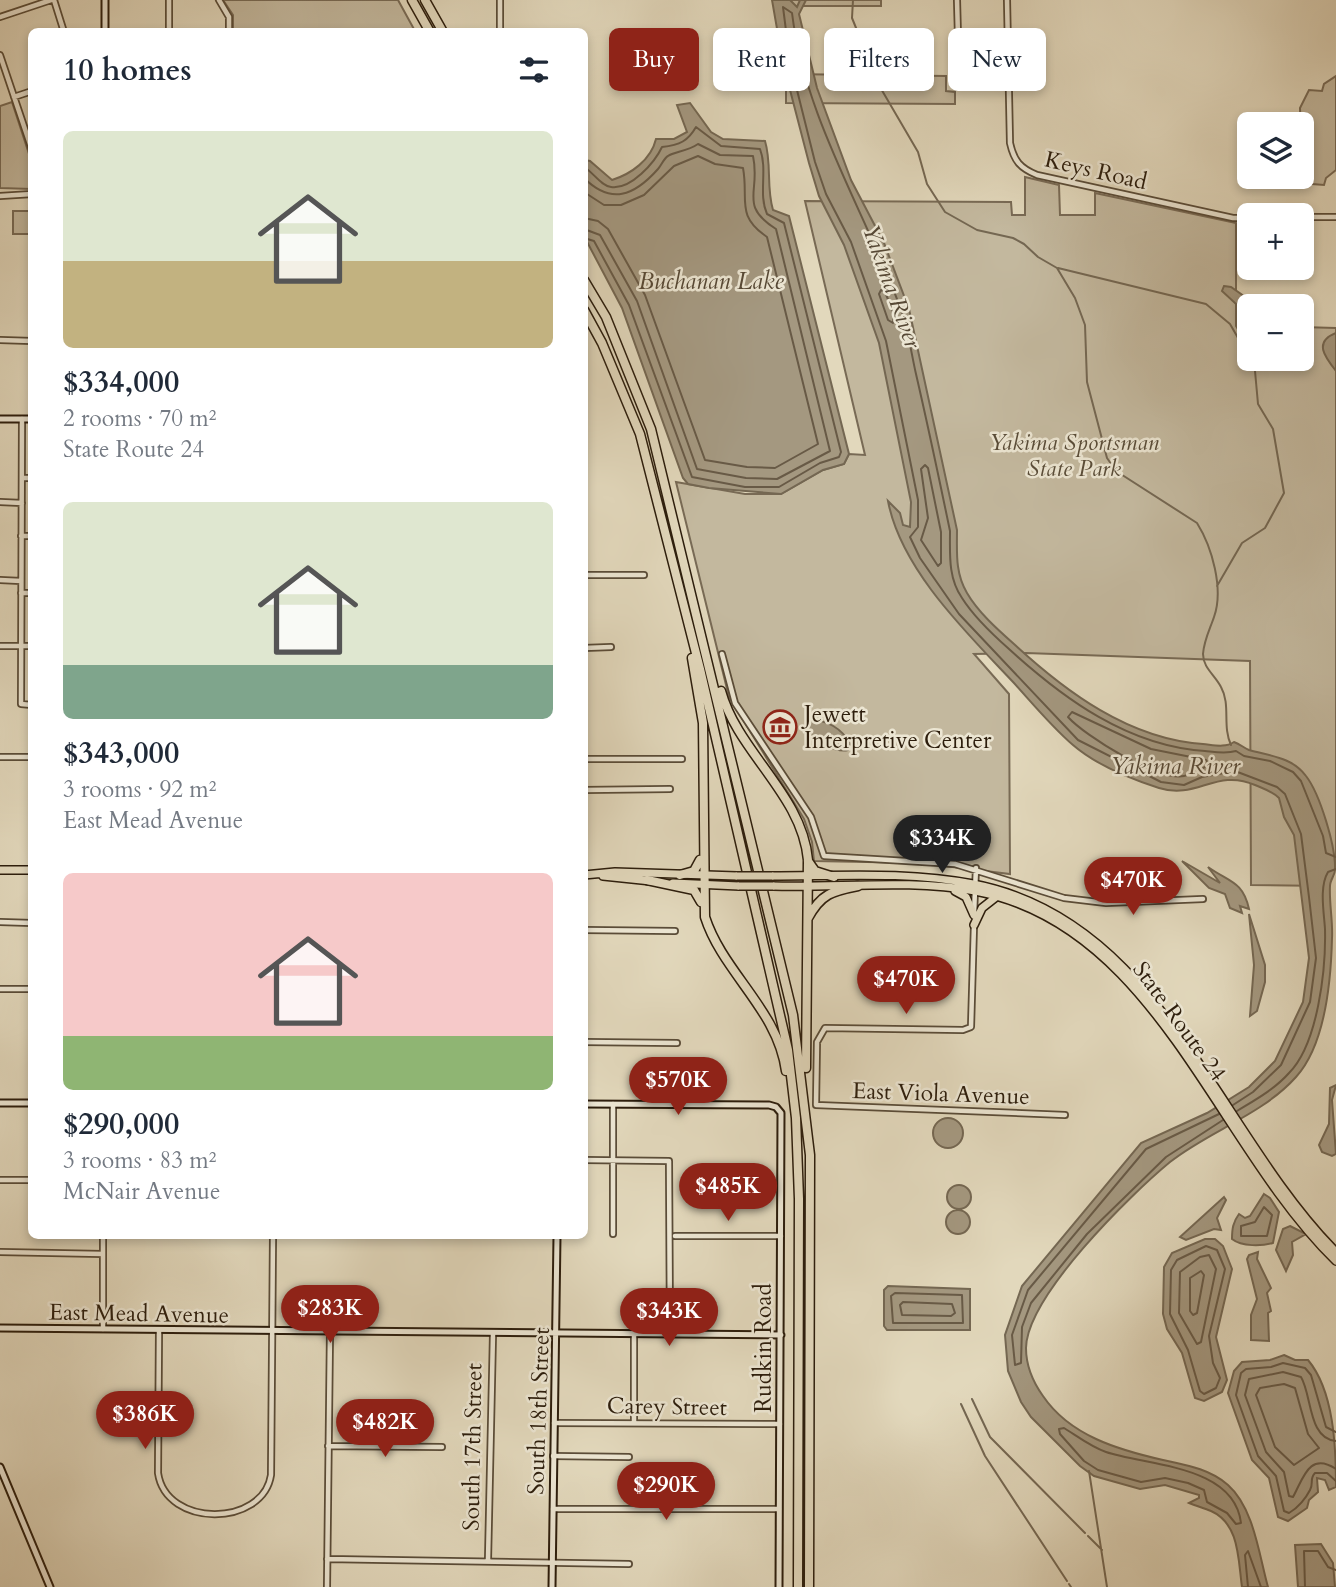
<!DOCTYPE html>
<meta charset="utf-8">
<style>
:root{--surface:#fff;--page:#f2f2f3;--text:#1f2937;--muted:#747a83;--accent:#8f2418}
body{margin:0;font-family:Cardo,serif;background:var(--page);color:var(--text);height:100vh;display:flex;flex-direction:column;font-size:26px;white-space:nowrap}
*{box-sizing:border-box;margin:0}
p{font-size:23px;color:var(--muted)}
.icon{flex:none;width:38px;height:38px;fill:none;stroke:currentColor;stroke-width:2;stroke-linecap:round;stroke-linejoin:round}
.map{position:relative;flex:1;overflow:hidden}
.side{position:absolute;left:28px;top:28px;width:560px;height:1211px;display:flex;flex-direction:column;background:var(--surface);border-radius:10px;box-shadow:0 4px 10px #0003}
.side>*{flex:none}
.hud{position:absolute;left:609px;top:28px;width:621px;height:63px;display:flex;gap:14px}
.buttons{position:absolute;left:1237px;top:112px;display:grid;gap:14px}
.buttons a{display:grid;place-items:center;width:77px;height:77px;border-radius:10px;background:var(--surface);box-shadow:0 4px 10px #0003;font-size:35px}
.price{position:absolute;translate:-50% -60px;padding:0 16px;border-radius:24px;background:var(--accent);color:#fff;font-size:23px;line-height:46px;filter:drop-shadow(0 2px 4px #0008)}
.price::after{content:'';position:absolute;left:50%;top:42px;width:21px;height:16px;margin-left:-10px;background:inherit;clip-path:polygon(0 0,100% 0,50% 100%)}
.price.current{background:#222;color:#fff}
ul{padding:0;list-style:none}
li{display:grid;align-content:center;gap:14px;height:371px;padding:0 35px}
li span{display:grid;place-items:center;height:217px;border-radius:10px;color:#555}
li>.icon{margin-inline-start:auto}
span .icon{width:126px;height:126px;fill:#fffc;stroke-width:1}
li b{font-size:30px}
h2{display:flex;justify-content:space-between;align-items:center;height:84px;padding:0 35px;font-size:30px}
.pill{padding:0 24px;border-radius:10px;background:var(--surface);box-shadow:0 4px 10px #0003;font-size:24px;line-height:63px}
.pill.current{background:var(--accent);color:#fff}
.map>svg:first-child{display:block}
</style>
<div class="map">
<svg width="1336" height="1587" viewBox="0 0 1336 1587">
<rect width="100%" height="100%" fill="#e2d8bc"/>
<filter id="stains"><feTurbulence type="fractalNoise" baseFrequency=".00286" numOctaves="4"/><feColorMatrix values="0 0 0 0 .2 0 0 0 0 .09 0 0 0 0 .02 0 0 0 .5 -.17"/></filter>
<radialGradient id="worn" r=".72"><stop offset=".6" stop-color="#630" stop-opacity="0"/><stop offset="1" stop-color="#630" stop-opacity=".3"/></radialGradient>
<path fill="#c3b89e" stroke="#786a55" stroke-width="2" d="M 223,0 L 398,0 L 415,31 L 233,31 L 233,15 Z
M 786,0 L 881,0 L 881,6 L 786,6 Z
M 786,74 L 946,76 L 946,91 L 955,92 L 955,104 L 786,103 Z
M 1336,76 L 1336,170 L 1326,178 L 1324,185 L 1312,184 L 1302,172 L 1300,108 L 1309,90 L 1322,91 L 1324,84 Z
M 12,102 L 31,160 L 31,189 L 0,188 L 0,106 Z
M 1025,177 L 1059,185 L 1060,215 L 1095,215 L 1095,193 L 1236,223 L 1236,326 L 1249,347 L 1250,359 L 1302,359 L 1302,327 L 1336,328 L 1336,865 L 1326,868 L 1326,886 L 1251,885 L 1250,661 L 1026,653 L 974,654 L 1009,694 L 1010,874 L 920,863 L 814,861 L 812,842 L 804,819 L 729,697 L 676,482 L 745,494 L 781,494 L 823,470 L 844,464 L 849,454 L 865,455 L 805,201 L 1011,202 L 1012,215 L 1025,215 Z
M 13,211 L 31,211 L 31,234 L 13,234 Z"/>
<path fill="#a49880" stroke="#746752" stroke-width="2" d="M 772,0 L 790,0 L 797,7 L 800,0 L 806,0 L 799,14 L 817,88 L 851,180 L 884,243 L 909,309 L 957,530 C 957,552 955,573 967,593 C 978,612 997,629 1014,644 C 1066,692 1129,739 1203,744 C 1214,745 1225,748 1234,742 C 1240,744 1244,748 1249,750 C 1270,756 1292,757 1306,776 C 1320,794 1336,847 1335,870 C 1335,875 1330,880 1330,886 C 1329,903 1333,921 1332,938 C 1331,981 1326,1044 1296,1077 C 1262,1115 1209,1131 1170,1162 C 1130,1195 1027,1296 1026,1348 C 1026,1366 1033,1382 1043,1396 C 1070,1436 1119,1450 1163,1460 C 1186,1465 1210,1469 1228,1485 C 1254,1508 1259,1555 1268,1587 L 1242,1587 C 1238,1560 1240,1524 1211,1511 C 1204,1508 1196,1506 1189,1503 L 1199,1498 L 1199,1495 L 1165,1485 L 1140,1489 L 1094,1476 L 1080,1466 L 1031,1417 L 1021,1402 L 1008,1371 L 1005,1335 L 1022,1286 L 1141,1143 L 1207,1113 L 1249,1087 L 1275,1061 L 1303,1002 L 1309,958 L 1294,835 L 1284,817 L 1279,798 C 1272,791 1264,789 1255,785 C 1216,768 1197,800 1159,788 C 1131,779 1095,764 1073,745 C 1052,727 1033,704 1014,683 C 968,634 901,570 888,501 L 900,513 L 903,525 L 910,527 L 911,502 L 879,343 L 844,245 L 819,196 L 809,163 L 783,63 Z
M 690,103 L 711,132 L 723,139 L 765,141 C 772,164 766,187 773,210 L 789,216 L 849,454 L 844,464 L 823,470 L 781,494 L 709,488 L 688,484 L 683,478 L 622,308 L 585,238 L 585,160 L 590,161 L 612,180 C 631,174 651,160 656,139 L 674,139 L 687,132 L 677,105 Z
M 1224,286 L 1231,287 L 1258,306 L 1250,306 L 1249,316 L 1222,291 Z
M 1336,333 L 1336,371 C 1325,357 1313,342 1336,333 Z
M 809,720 C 826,719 843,729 850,744 L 848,750 C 836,753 813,740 806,729 Z
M 1182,861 L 1220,883 L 1208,867 C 1229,882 1243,881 1249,909 L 1240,906 L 1242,913 L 1230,908 L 1225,894 L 1209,888 Z
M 1249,914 L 1265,965 L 1265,982 L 1257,1011 L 1250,1016 L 1254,965 Z
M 1336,1085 L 1332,1100 L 1336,1154 L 1332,1156 L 1322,1152 L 1319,1145 L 1329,1124 L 1330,1088 Z
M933 1133a15 15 0 1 1 30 0a15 15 0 1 1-30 0Z
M947 1197a12 12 0 1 1 24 0a12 12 0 1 1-24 0Z
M 1264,1194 L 1270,1198 L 1279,1212 L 1273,1243 C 1262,1246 1242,1247 1232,1239 C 1232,1229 1233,1222 1239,1214 L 1245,1218 L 1250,1216 Z
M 1224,1197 L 1226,1200 L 1217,1218 L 1221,1230 L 1214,1229 L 1186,1240 L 1180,1237 Z
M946 1222a12 12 0 1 1 24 0a12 12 0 1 1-24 0Z
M 1290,1226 L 1306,1234 L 1292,1242 L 1293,1255 L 1286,1271 L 1276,1250 L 1283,1229 Z
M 1205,1239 L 1215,1239 L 1223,1246 L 1232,1269 L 1216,1337 L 1227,1380 L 1222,1392 L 1204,1401 L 1195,1398 L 1182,1353 L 1167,1329 L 1163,1314 L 1164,1267 L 1172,1253 Z
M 1258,1252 L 1257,1259 L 1271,1288 L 1267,1293 L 1271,1311 L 1268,1313 L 1269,1341 L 1251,1340 L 1251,1315 L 1257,1299 L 1247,1259 L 1249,1255 Z
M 888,1286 L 970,1289 L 970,1330 L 887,1330 L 884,1326 L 884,1290 Z
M 1284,1355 L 1295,1360 L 1308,1360 C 1334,1391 1336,1447 1336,1487 L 1329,1490 L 1325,1480 L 1317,1478 L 1318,1492 L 1309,1500 L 1307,1508 L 1288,1521 L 1278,1517 L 1269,1478 L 1252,1460 L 1228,1393 L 1234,1371 L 1242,1362 L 1270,1360 Z
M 1321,1544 L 1333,1563 L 1335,1587 L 1298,1587 L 1295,1545 Z"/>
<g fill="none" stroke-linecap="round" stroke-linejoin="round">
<path stroke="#685a46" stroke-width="2" d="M 584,167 C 593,172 601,186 611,187 C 631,190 655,162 662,147 C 680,145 688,141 696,127 L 721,146 L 760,149 C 768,170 758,194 767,214 L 784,223 L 841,452 L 839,457 L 820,463 L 779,487 L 745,487 L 692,477 L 629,305 L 594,241 L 584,238
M 584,178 C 611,205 634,196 658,169 C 661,166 664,158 668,156 C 674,152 688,151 698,144 L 720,155 L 753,156 C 761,192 738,205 776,229 L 830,451 L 777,479 L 746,478 L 697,469 L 637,301 L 600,235 L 584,229
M 584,192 L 604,205 L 621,205 L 644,195 L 674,166 L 698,156 L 715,164 L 743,168 C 749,200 735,215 767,237 L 818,444 L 775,468 L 747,467 L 705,460 L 645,295 L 608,229 L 598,221 L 584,218
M 881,290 L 885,292 L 894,314 L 893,323 L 888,320 L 879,294 Z
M 925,465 L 928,468 L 941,532 L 941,563 L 938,566 L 921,540 L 928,518 L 921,469 Z
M 1072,712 L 1151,749 L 1206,760 L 1209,765 C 1203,768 1191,775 1184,776 C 1157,781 1085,736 1068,717 Z
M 1233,1105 L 1253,1092 L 1281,1065 L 1310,1002 L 1316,958 L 1309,897 L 1301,834 L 1285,794 L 1277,787 L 1235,771 L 1202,777 L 1184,785 L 1161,782 L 1078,740 L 959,614 L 920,558 L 910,537 L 918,527 L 918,500 L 886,341 L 851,242 L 826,194 L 815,162 L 790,62 L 783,7 L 792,13 C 805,118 864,209 900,307 C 908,328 911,352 916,374 C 928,426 939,478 950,531 C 950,554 948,578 962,598 C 974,617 992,634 1009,649 C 1064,699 1128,746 1205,751 C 1215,752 1226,754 1236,751 L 1244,756 L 1270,761 L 1293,772 L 1301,781 L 1323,836 L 1326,853 L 1336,857
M 1237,1111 C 1255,1100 1275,1089 1289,1073 C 1318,1044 1326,969 1325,929 C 1324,912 1319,887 1328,872 L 1336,869
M 1219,1114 L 1146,1149 L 1028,1290 L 1012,1335 L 1015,1365 L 1021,1363 L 1022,1327 L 1031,1303 L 1087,1234 L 1166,1157 L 1223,1120
M 1264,1207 L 1272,1215 L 1267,1236 L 1241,1236 L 1241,1226 L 1255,1222 Z
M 1206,1246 L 1217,1250 L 1225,1269 L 1209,1336 L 1213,1363 L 1220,1378 L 1216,1388 L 1204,1394 L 1200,1391 L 1188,1350 L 1170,1314 L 1171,1270 L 1177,1260 Z
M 1209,1255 L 1216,1269 L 1201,1342 L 1197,1344 L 1179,1313 L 1180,1272 L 1200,1257 Z
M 1201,1271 L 1204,1275 L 1197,1313 L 1193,1315 L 1190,1311 L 1190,1278 Z
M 895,1293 L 962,1295 L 963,1323 L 893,1323 L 891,1296 Z
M 903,1302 L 952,1304 L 955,1313 L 951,1316 L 902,1315 L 900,1305 Z
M 1284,1384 L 1295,1388 L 1308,1434 L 1319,1448 L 1294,1465 L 1275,1447 L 1256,1395 L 1260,1388 Z
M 1064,1428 C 1077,1436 1091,1447 1106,1452 C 1148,1466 1234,1465 1241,1523 L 1236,1524 L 1227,1513 L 1207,1502 L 1204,1490 L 1188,1483 L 1165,1478 L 1141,1482 L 1098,1470 L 1084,1461 L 1060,1434 L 1059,1429 Z
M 1336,1432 L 1326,1427 L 1311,1375 L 1305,1368 L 1283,1363 L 1271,1367 L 1246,1369 L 1241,1373 L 1236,1395 L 1258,1456 L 1276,1476 L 1284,1511 L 1289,1513 C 1298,1508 1306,1498 1310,1490 C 1314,1483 1309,1479 1315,1473 L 1327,1473 L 1336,1481
M 1336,1441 C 1308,1439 1312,1395 1301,1377 L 1283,1372 L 1249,1379 L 1245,1395 L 1266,1452 L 1284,1472 L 1289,1496 L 1293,1497 C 1303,1479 1309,1451 1336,1469
M 1248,1587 L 1245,1555 L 1248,1551 L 1261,1587
M 1305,1587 L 1304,1551 L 1318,1551 L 1328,1567 L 1336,1570"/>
<path stroke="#746752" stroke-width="2" d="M 853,0 L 852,18 L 880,87 L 918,152 L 927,184 L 945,212 L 977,230 L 1013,238 L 1024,244 L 1038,257 L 1057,268 L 1075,298 L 1085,325 L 1087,382 L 1107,458 L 1116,471 L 1197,523 C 1212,547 1224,589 1214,617 C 1210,629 1204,640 1203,654 C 1203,668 1215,675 1221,687 C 1231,705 1222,726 1231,745
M 1058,268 L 1206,304 L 1230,324 L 1249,357
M 1217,586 L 1242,543 L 1265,528 L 1284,493 L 1273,429 L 1258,404 L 1255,371 L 1250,359
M 972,1399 L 990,1437 L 1085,1533
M 961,1404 L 985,1456 L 1067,1581
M 1089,1471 L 1107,1587
M 1088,1536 L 1102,1550
M 1069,1584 L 1071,1587"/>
<defs>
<path id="street" d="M 54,0 L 64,32
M 219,0 L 229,17 L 229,32
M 500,0 L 500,32
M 957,0 L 958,36
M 1007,0 L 1010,143 C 1014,161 1020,168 1037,175 L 1233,218 L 1250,218
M 0,17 L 51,0
M 169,32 L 169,0
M 0,55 L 32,150
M 14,97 L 32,91
M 0,196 L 32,194
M 1302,217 L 1336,217
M 0,340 L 32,341
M 22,419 L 21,704 L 32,705
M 22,478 L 32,478
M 0,502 L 22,503
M 21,536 L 32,536
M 584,575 L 644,575
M 0,580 L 21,581
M 21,593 L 32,593
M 0,646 L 32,646
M 584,648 L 611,647
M 722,654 L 735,703 L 811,817 L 824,856 L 955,864 L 1064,898 L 1106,903 L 1203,899
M 0,757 L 32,757
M 584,759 L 682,759
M 584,790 L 670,789
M 974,913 L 976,868
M 0,922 L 32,923
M 974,925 L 971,1027 L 963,1030 L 825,1028 L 817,1042 L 816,1105 L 1065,1115
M 584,930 L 675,931
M 0,989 L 32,989
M 584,1042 L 677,1043
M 613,1104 L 613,1234
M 584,1160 L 669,1161 L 670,1335
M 0,1180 L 32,1180
M 675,1236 L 781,1236
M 0,1252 L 103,1254
M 103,1329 L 103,1236
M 159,1331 L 158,1473 C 166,1528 263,1527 271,1475 L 273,1236
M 554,1423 L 780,1424
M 634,1423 L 634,1335
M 328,1446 L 442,1447
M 553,1456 L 629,1457
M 553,1509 L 779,1509
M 327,1559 L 629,1564
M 488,1560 L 493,1334
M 327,1587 L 330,1332"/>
<path id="secondary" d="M 105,0 L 105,32
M 0,419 L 32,419
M 0,1103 L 32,1103
M 584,1104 L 769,1105 L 776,1107 L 781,1113 L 779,1587
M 0,1328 L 781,1335
M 0,1467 L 50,1587
M 552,1587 L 557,1236"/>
<path id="primary" d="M 0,870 L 32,870
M 584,875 L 615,872 L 737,876
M 603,876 L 651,881
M 772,876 C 838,876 909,871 973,884 C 1161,920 1216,1131 1336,1252
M 673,883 L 739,886
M 773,886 C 840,888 909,879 975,891 C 1157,925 1215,1143 1336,1261
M 955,891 L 966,897 L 974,915
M 974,925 L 982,908 L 996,897"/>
<path id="highway" d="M 412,0 L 430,32
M 425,0 L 443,32
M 584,280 L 606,317 L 651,429 L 793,1015 L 810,1155 L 809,1587
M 584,310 L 602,343 L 640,434 L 700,669 L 788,1050 L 796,1118 L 799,1199 L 798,1587
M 692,658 L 703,723 L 705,917 C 723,973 778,1010 786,1071
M 721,691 C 738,753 802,794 808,860 L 806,1068
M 808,861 L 815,871 L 834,877
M 680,875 L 694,871 L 700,860
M 647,880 L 694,890 L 701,902
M 808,918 C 821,894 832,891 858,886"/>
</defs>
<use href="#street" stroke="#5a4c38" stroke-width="8"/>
<use href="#secondary" stroke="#2c1d0c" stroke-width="9"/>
<use href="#primary" stroke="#2c1d0c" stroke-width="10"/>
<use href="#highway" stroke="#2c1d0c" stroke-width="11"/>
<use href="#street" stroke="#ece6d3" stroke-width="4.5"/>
<use href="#secondary" stroke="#ece6d3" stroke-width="5"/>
<use href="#primary" stroke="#e2d8bc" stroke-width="7"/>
<use href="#highway" stroke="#e2d8bc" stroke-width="8"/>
<defs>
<path id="primary-bridge" d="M 737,876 L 772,876
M 739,886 L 773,886"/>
</defs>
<use href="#primary-bridge" stroke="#2c1d0c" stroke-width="10" stroke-linecap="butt"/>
<use href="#primary-bridge" stroke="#e2d8bc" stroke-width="7"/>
</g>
<defs>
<symbol id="museum-ring" viewBox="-11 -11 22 22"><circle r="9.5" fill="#ece6d3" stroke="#8f2418" stroke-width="1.5"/><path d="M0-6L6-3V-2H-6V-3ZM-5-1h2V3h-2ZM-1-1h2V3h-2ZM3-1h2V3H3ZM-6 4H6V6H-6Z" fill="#8f2418"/></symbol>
</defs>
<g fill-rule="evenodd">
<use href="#museum-ring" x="761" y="708" width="38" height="38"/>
</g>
<g text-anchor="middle" stroke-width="5" stroke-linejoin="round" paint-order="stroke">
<g font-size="23" fill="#2c1d0c" stroke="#ece6d3">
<text transform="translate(1096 170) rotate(13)" y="8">Keys Road</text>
<text transform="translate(1180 1021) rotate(54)" y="8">State Route 24</text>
<text transform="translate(941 1093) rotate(2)" y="8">East Viola Avenue</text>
<text transform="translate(139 1313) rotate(1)" y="8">East Mead Avenue</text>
<text transform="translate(763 1348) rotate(-90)" y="8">Rudkin Road</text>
<text transform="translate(667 1406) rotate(1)" y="8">Carey Street</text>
<text transform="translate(538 1411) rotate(-88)" y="8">South 18th Street</text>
<text transform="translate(472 1447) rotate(-89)" y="8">South 17th Street</text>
</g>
<g font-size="23" font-style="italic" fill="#594c38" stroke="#ece6d3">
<text x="1074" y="450">Yakima Sportsman<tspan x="1074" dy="26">State Park</tspan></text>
</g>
<g font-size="23" fill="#2c1d0c" stroke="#ece6d3" text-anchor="start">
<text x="804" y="722">Jewett<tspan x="804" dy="26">Interpretive Center</tspan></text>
</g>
<g font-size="24" font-style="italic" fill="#564835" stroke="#ece6d3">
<text x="711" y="289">Buchanan Lake</text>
<text transform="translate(892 286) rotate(70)" y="8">Yakima River</text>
<text x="1175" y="774">Yakima River</text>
</g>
</g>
<rect width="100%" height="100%" filter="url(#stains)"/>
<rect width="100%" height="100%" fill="url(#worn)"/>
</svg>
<div class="buttons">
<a><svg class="icon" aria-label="layers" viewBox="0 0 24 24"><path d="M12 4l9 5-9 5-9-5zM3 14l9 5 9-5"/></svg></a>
<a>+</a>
<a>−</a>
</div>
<b class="price current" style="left:942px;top:875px">$334K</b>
<b class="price" style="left:1133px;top:917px">$470K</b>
<b class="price" style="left:906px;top:1016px">$470K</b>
<b class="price" style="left:678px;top:1117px">$570K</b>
<b class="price" style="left:728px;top:1223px">$485K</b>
<b class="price" style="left:330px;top:1345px">$283K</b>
<b class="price" style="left:669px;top:1348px">$343K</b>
<b class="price" style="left:145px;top:1451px">$386K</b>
<b class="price" style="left:385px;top:1459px">$482K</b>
<b class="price" style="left:666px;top:1522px">$290K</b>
<div class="hud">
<a class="pill current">Buy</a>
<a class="pill">Rent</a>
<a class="pill">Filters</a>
<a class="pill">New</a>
</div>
<section class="side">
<h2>10 homes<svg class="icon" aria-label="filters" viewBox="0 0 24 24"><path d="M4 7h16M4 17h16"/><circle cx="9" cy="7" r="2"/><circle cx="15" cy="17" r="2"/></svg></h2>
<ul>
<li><span style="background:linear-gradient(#dfe7d0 60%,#c2b280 0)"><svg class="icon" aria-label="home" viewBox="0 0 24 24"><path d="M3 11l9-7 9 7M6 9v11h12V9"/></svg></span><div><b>$334,000</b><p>2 rooms · 70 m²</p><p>State Route 24</p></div></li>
<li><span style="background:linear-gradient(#dfe7d0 75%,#7fa58c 0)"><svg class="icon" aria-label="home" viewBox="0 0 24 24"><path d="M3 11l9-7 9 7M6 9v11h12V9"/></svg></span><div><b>$343,000</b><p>3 rooms · 92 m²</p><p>East Mead Avenue</p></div></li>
<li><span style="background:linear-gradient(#f6c9c9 75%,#8fb573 0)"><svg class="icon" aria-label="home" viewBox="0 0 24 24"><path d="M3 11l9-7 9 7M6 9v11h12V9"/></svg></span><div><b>$290,000</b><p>3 rooms · 83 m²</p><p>McNair Avenue</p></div></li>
</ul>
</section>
</div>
